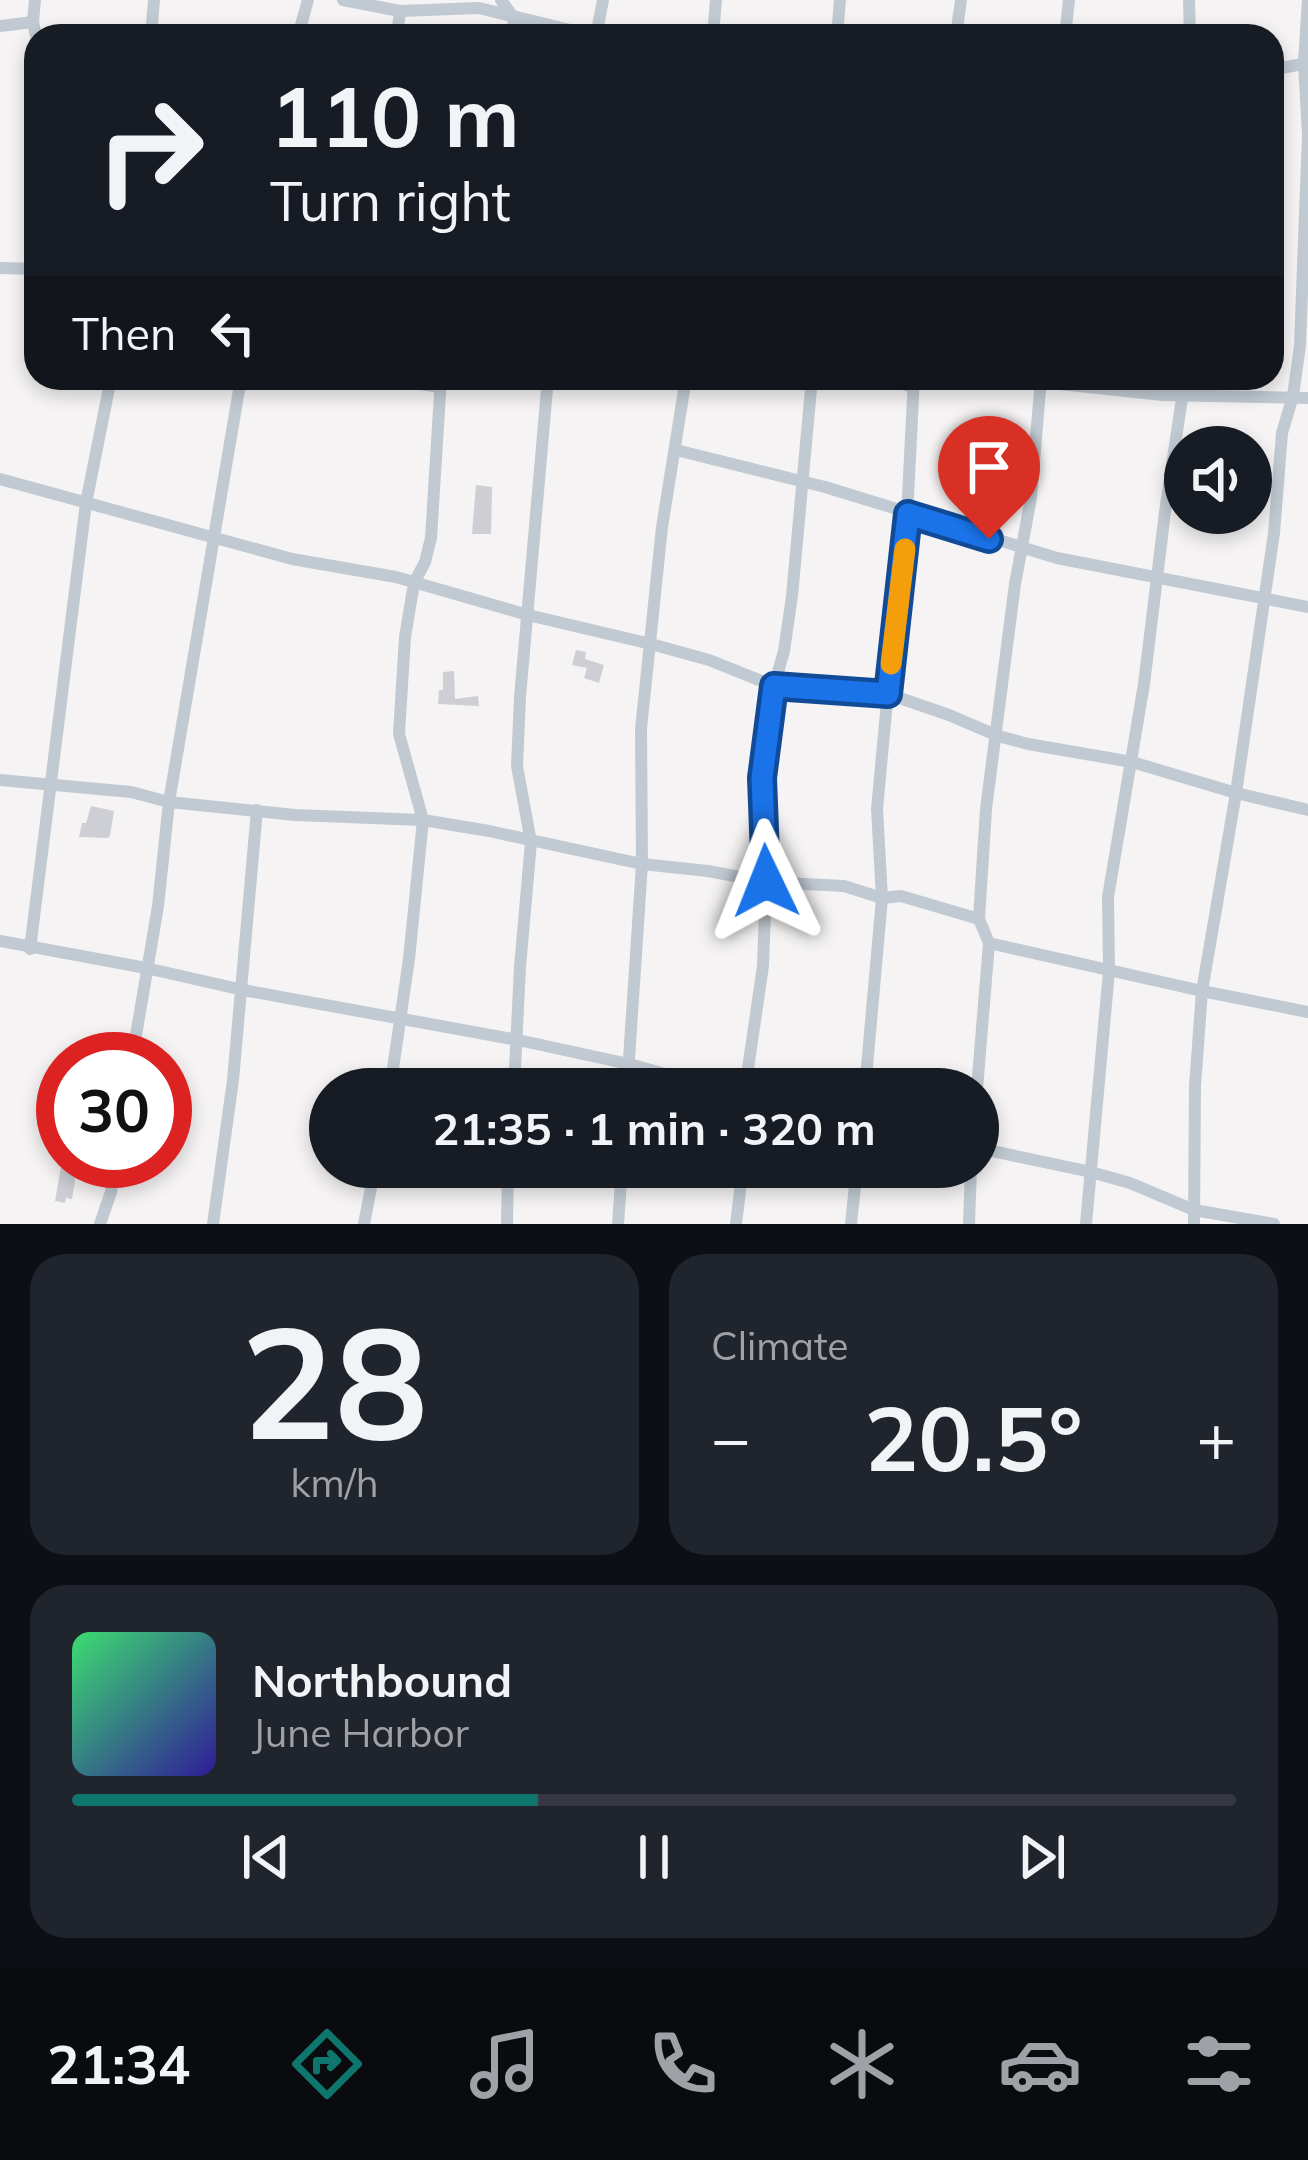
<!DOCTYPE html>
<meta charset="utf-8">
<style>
:root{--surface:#171b24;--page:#20242c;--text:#f1f3f6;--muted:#9ea1a6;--line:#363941;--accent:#0f766e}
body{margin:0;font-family:Mulish,sans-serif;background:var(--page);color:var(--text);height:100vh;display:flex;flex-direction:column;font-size:45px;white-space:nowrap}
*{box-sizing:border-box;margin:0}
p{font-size:39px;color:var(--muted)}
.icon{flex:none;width:66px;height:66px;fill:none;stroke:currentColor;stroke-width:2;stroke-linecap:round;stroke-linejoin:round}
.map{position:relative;height:1224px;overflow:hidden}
.details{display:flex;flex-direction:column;gap:30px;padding:30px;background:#0d0f14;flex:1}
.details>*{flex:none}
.top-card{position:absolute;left:24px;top:24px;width:1260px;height:366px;border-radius:36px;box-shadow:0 6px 18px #0003;background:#171b24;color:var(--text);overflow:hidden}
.fabs{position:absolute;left:1164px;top:426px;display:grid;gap:24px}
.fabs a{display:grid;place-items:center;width:108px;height:108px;border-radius:50%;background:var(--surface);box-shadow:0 6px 18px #0003;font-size:60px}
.speed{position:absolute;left:36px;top:1032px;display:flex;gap:24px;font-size:60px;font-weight:700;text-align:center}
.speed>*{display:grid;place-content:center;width:156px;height:156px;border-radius:50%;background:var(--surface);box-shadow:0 6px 18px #0003;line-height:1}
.speed .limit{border:18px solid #d22;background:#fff;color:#111}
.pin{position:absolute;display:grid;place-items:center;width:102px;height:102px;color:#fff;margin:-123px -51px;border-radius:50% 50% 50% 0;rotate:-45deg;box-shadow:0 0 12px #0007}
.pin .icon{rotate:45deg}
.me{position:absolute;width:132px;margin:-66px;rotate:358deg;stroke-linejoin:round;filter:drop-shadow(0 0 9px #0008)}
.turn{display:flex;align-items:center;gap:42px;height:252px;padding:0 48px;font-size:54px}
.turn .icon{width:156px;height:156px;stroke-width:2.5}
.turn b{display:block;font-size:84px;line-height:102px}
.then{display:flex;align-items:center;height:114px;padding:0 48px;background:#0003;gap:24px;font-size:45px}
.big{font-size:90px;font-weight:700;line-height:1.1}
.details .tile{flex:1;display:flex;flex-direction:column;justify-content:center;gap:18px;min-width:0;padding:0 42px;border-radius:36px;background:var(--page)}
.details .dial{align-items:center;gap:0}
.dial b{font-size:156px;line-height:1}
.song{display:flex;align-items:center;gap:36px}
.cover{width:144px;height:144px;border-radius:18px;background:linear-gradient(135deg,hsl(140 70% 55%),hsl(250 70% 35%))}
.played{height:12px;border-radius:6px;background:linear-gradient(90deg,var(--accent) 40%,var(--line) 40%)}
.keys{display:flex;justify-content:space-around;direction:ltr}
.heat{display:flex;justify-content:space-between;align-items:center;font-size:66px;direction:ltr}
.details .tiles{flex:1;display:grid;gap:30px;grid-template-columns:1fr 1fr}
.tile:last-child{grid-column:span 2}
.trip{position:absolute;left:309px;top:1068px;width:690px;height:120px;border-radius:60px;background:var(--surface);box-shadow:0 6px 18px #0003;font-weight:700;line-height:120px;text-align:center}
.tab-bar{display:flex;height:192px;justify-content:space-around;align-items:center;background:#090b0e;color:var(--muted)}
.tab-bar .icon{width:84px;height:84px}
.tab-bar .on{color:var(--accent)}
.tab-bar b{font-size:54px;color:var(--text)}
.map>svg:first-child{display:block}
.building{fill:#cdcfd5}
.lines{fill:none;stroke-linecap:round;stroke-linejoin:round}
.minor{stroke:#c1cad2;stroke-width:12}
.route-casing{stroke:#114b97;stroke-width:30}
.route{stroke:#1a73e8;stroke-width:21}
.slow{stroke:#f59e0b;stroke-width:21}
</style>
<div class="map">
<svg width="1308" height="1224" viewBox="0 0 1308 1224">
<rect width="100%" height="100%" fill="#f5f3f3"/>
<!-- building -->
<g class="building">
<polygon points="476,485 492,487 491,534 472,534"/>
<polygon points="576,650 586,652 585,659 604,665 599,683 584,678 587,668 572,665"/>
<polygon points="454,671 455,699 478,696 479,706 438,704 439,690 443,690 443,672"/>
<polygon points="91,806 114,811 110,836 107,838 79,837 82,823 86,823"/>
<polygon points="62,1161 84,1161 80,1176 76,1175 72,1199 66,1198 65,1203 55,1201"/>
</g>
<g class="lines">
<!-- minor -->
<g class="minor">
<polyline points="35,0 33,22 36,36"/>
<polyline points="343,0 400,11 479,8 595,36"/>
<polyline points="501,0 514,18 512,36"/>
<polyline points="1189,0 1190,36"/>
<polyline points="0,26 33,22"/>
<polyline points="151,36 154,0"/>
<polyline points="298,36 308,0"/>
<polyline points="397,36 400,11"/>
<polyline points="596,36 603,0"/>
<polyline points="597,36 604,33 632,36"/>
<polyline points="713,36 716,0"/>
<polyline points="837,36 840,0"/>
<polyline points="956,36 961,0"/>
<polyline points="1065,36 1069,0"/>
<polyline points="1272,70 1307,63"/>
<polyline points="0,268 36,269"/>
<polyline points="380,378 440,387"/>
<polyline points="887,378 912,387"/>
<polyline points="1041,382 1163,395 1308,398"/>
<polyline points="676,450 825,487 1057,558 1308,607"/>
<polyline points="0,479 292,559 396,577 528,615 651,644 709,660 774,686 888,694 949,715 998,736 1028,744 1132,762 1236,793 1308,810"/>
<polyline points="0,780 131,792 169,802 295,815 423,820 489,831 642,864 708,871 766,882 844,886 882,898 901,896 979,919"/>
<polyline points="0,941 146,968 243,990 518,1040 629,1064 720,1089"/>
<polyline points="989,943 1202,991 1308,1012"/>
<polyline points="30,949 86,503 111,378"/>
<polyline points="132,1059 158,906 169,802 241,378"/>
<polyline points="390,1089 409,959 423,820 399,734 405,637 414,583 425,562 431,538 441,378"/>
<polyline points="514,1089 520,967 531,842 517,766 520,697 548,378"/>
<polyline points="627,1089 642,864 641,729 662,527 686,378"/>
<polyline points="745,1089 763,966 766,882 762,778 774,686 784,651 792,596 812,378"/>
<polyline points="865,1089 882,898 877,809 892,648 905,555 914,378"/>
<polyline points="977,1089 989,943 979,919 986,809 1015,584 1031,498 1041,378"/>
<polyline points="978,1148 1091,1172 1130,1183 1194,1210 1274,1224"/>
<polyline points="100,1224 111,1192 116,1161"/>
<polyline points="213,1224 233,1080 257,810"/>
<polyline points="364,1224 375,1167"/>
<polyline points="507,1224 508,1167"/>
<polyline points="618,1224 622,1167"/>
<polyline points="736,1224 743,1167"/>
<polyline points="851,1224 857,1167"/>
<polyline points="969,1224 971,1167"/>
<polyline points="1086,1224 1109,971 1108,897 1144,684 1165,512 1185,378"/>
<polyline points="1194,1224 1195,1086 1202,991 1236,793 1274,533 1282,433 1293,396 1300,346 1308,135 1304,63 1308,0"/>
</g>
</g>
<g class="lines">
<!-- route casing -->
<g class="route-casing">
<polyline id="route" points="766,881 762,778 774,686 888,694 908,514 989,539"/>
</g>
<!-- route -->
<use href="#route" class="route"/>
<!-- slow -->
<polyline class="slow" points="891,664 905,549"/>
</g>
</svg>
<div class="fabs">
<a><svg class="icon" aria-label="sound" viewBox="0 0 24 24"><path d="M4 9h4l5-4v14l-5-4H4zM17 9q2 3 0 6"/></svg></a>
</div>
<div class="speed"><div class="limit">30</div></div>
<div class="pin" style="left:989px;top:539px;background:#d93025"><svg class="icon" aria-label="arrive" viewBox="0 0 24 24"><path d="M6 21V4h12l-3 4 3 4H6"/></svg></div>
<svg class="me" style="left:766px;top:881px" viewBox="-20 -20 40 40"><path d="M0-17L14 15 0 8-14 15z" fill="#1a73e8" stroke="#fff" stroke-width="4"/></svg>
<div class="trip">21:35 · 1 min · 320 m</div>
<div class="top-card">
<div class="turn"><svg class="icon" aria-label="right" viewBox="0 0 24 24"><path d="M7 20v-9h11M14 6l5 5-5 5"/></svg><div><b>110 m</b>Turn right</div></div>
<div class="then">Then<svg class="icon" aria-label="left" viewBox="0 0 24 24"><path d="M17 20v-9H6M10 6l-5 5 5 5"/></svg></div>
</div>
</div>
<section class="details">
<div class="tiles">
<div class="tile dial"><b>28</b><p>km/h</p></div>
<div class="tile"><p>Climate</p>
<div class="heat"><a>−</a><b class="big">20.5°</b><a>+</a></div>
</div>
<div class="tile">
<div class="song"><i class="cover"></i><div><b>Northbound</b><p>June Harbor</p></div></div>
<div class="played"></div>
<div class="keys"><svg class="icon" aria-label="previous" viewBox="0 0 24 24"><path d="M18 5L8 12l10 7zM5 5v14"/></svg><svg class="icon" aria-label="pause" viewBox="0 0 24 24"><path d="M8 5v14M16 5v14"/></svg><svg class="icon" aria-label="next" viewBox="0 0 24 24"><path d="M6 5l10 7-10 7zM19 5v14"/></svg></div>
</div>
</div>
</section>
<nav class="tab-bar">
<b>21:34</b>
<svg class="icon on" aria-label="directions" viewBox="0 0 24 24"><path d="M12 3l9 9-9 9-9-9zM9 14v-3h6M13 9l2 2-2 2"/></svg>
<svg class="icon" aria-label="music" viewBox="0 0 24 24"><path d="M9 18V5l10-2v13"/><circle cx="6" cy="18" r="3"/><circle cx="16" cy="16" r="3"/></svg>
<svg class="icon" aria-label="phone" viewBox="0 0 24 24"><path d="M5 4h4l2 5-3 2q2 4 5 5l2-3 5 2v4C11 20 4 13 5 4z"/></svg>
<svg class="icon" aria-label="climate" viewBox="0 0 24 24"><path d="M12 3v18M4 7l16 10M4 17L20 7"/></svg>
<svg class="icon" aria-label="car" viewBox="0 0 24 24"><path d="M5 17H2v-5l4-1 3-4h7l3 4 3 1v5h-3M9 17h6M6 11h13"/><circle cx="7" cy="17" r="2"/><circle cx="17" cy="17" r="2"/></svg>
<svg class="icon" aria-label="filters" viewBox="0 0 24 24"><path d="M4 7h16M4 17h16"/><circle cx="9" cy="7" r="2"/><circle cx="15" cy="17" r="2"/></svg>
</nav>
